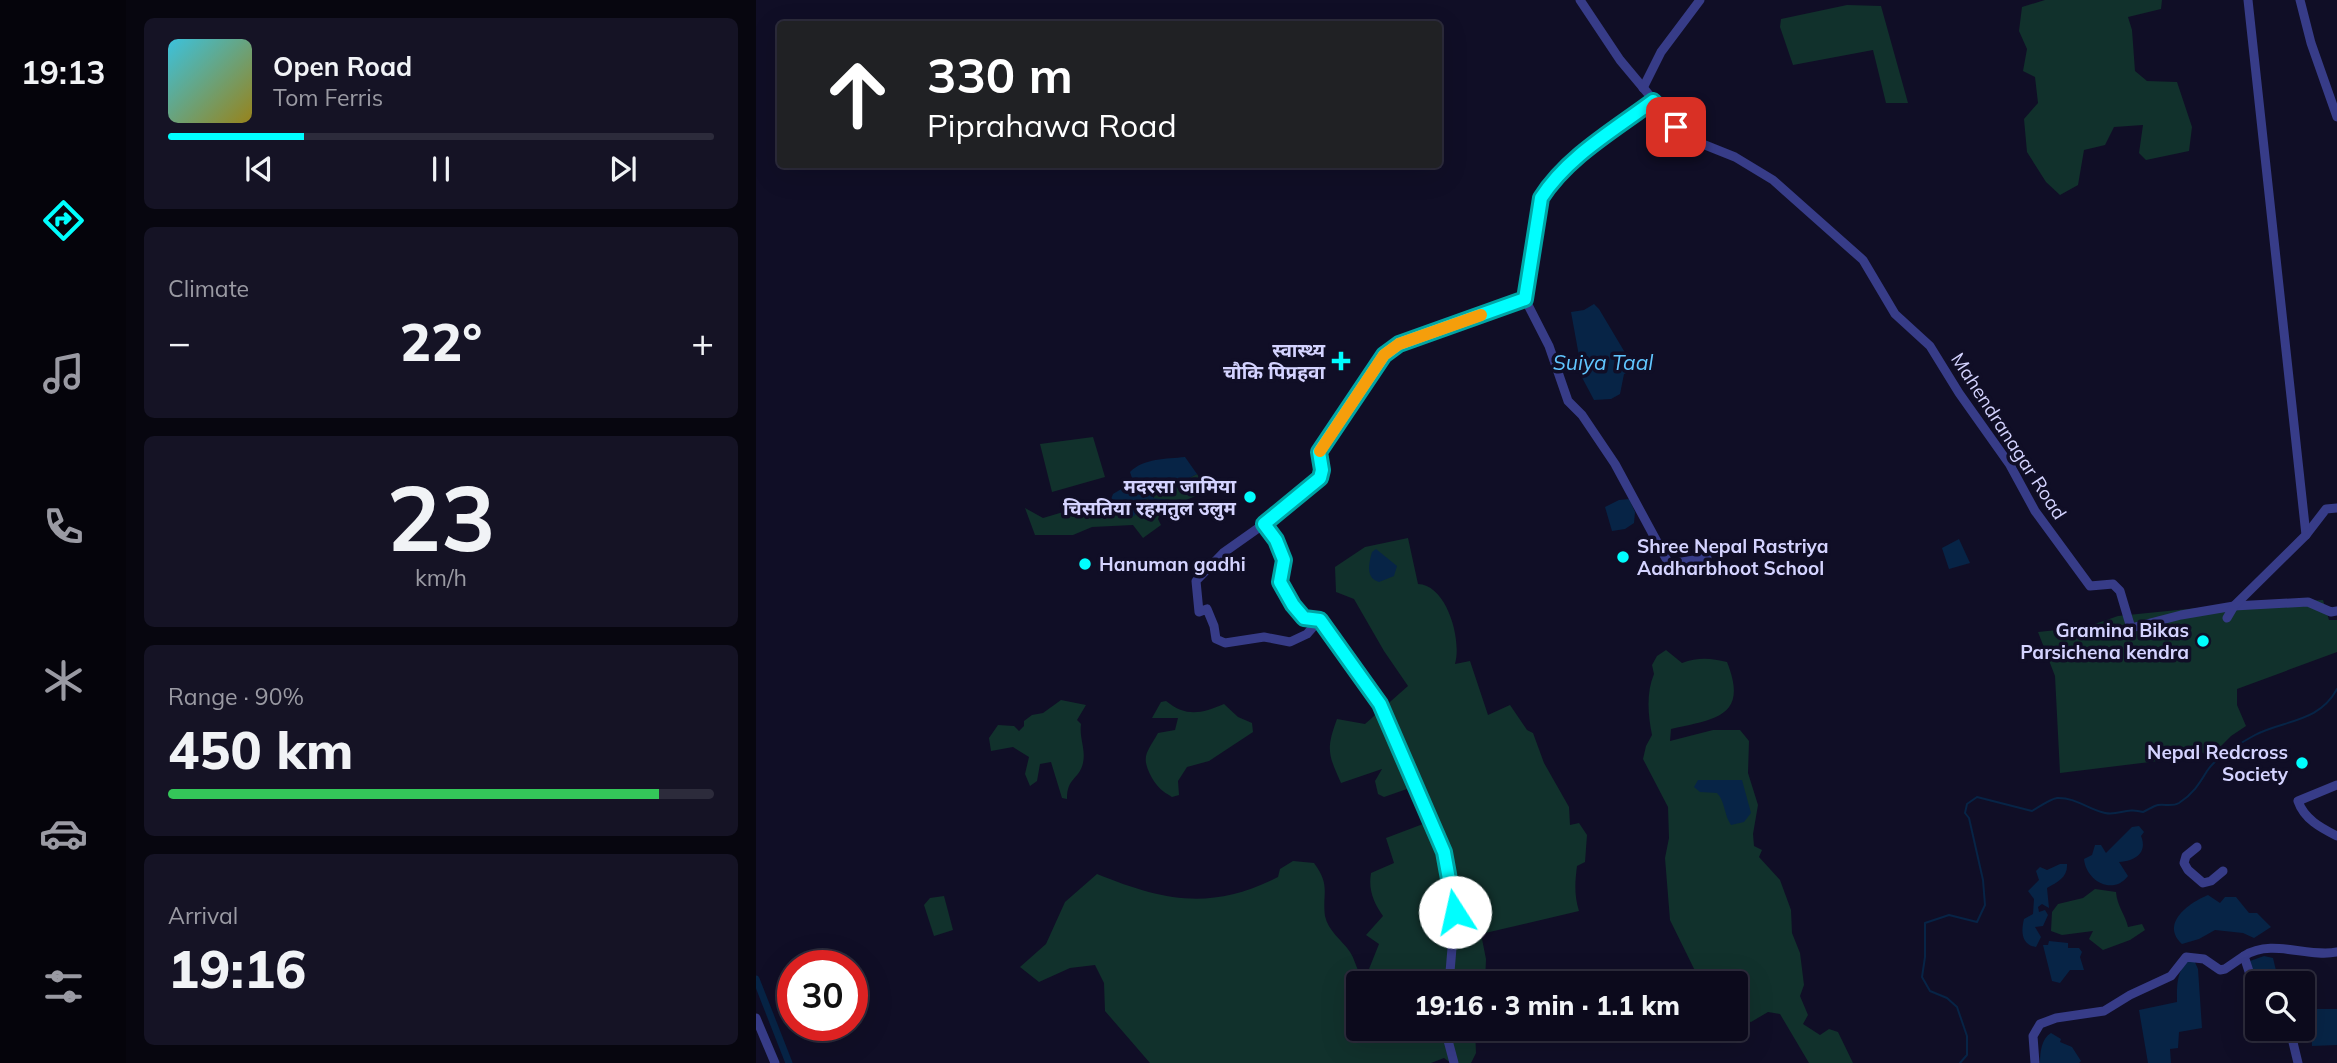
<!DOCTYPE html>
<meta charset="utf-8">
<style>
:root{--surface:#0c0a1c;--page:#151325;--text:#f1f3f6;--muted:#9a9aa3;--line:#2c2b3b;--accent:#00fefe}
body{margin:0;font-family:Mulish,"Noto Sans Devanagari",sans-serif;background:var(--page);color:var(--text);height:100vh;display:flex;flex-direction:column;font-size:26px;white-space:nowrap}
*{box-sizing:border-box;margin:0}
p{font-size:23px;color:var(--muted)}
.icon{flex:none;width:38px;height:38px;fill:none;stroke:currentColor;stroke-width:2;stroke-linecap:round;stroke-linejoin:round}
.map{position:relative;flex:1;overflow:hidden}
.panel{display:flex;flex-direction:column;gap:18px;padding:18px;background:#07060f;width:630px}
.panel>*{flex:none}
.guide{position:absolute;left:21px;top:21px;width:665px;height:147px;border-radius:7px;box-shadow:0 7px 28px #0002,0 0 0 2px var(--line);background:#202124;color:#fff;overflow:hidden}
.buttons{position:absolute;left:1489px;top:971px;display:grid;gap:14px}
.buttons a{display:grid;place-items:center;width:70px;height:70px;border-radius:7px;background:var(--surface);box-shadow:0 7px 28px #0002,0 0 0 2px var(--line);font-size:35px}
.speed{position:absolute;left:21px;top:950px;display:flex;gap:14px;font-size:35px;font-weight:700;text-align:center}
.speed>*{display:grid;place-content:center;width:91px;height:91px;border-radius:50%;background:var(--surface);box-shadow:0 7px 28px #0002,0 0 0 2px var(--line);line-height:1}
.speed .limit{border:10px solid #d22;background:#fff;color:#111}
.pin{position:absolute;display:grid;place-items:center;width:60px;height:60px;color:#fff;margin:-30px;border-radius:14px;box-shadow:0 4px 10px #0006}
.me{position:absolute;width:77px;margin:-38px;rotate:350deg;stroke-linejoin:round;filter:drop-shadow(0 0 5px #0008)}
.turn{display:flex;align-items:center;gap:24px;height:147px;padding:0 35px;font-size:32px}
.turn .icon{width:91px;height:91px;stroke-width:2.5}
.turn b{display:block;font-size:49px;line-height:60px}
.big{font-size:52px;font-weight:800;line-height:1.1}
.panel .tile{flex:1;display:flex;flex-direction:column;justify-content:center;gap:10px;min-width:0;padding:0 24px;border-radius:10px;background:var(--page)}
.panel .dial{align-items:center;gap:0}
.dial b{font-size:91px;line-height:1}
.song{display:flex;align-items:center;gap:21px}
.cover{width:84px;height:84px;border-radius:10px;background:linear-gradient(135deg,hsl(190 70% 55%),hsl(50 70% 35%))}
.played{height:7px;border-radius:4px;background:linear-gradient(90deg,var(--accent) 25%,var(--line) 25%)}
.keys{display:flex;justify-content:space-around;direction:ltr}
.heat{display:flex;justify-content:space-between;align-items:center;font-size:38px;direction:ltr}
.charge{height:10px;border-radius:5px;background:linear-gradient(90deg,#34c759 90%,var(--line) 0)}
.trip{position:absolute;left:590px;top:971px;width:402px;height:70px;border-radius:7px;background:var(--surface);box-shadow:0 7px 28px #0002,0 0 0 2px var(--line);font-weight:800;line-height:70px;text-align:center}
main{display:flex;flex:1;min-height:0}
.tab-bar{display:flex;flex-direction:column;width:126px;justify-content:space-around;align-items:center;background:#05040b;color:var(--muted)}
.tab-bar .icon{width:49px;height:49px}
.tab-bar .selected{color:var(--accent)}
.tab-bar b{font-size:32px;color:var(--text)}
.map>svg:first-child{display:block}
.green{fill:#11312c}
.water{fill:#072446}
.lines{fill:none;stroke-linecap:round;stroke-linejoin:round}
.stream{stroke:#072446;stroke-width:2}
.canal{stroke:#072446;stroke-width:7}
.minor{stroke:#373c88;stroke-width:9}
.route-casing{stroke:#00a5a5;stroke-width:18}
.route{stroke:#00fefe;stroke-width:12}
.slow{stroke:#f59e0b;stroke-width:12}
.poi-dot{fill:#00fefe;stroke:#100e26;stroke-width:2.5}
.labels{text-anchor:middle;stroke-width:7;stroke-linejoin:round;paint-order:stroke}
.poi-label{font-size:19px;font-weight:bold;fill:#d4d3ff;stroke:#100e26;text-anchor:end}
.street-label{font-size:19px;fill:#d4d3ff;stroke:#100e26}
.water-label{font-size:21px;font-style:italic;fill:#61c6ff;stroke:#100e26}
</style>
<main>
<nav class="tab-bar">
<b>19:13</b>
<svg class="icon selected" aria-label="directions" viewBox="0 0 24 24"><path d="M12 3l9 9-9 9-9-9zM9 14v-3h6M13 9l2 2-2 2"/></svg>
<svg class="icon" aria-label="music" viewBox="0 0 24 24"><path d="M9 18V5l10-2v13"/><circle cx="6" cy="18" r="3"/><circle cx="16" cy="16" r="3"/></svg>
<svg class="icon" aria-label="phone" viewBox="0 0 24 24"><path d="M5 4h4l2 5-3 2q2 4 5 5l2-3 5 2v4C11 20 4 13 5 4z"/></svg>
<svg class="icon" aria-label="climate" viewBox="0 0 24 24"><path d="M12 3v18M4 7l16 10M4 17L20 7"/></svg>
<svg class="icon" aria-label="car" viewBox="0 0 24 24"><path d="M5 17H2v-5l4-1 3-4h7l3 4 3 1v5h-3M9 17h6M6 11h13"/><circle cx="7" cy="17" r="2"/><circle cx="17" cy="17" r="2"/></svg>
<svg class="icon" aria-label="filters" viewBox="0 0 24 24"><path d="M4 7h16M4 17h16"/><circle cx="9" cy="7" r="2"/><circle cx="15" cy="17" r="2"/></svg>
</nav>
<section class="panel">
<div class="tile">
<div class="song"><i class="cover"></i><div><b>Open Road</b><p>Tom Ferris</p></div></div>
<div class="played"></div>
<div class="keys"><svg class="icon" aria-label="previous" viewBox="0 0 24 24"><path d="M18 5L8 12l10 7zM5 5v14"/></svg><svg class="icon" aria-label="pause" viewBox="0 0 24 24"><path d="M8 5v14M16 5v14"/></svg><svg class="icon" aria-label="next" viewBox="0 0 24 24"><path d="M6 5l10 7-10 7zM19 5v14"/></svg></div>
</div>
<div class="tile"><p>Climate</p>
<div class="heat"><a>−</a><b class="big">22°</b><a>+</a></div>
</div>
<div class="tile dial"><b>23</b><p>km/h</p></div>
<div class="tile"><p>Range · 90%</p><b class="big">450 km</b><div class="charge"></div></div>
<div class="tile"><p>Arrival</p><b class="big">19:16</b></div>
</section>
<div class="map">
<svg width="1581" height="1063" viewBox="0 0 1581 1063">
<rect width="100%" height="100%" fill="#100e26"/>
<!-- green -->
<g class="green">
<polygon points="1289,0 1406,0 1405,9 1372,17 1376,30 1379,71 1391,81 1421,82 1436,127 1433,151 1390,160 1383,153 1387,125 1358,127 1349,145 1328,150 1322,185 1304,195 1290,182 1271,152 1268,119 1282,103 1279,77 1267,71 1271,49 1263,31 1266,7"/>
<polygon points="1091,5 1125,6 1152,103 1130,103 1117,50 1037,65 1024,27 1025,19"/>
<polygon points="337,437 349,477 296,492 284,444"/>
<polygon points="441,474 446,482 444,494 405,511 402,519 405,525 387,538 377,525 336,527 317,535 279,535 269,508 287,518 314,510 356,510 362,500 368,501 369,509 384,509 388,500 392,498 395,507 411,500 397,499 405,478 433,478"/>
<path d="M 652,538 L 662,584 C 691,585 706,640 699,664 L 714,661 L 732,715 L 754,705 L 771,730 L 777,733 L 788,763 L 813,807 L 814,825 L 823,823 L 831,835 L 829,862 L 821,866 C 819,882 818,895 823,911 L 725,934 L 730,959 L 729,983 L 602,984 L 602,1029 L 719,1029 L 720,1053 L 715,1063 L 695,1063 L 688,1058 L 675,1063 L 394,1063 L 349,1011 L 348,983 L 339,965 L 314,968 L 283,982 L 264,967 L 290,944 L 309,902 L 341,874 C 408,901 455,911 522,877 L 524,869 L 537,861 L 558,863 C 575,886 566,893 569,916 C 572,931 586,940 594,952 C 598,958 600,966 603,973 L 613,969 L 623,944 L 610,935 L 627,916 C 618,903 612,890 615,873 L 638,863 L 630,838 L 667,824 L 657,797 L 651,789 L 628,797 L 622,794 L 619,781 L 626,769 L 585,783 C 572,754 570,749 581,719 L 609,724 L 652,686 L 628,651 L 598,599 L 580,592 L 579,567 L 609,547 Z"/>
<polygon points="1567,600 1573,620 1581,620 1581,652 1481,689 1481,705 1490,726 1475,736 1453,758 1442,749 1402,761 1304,773 1299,676 1282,632 1330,627 1362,616 1461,606"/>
<path d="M 910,650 L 926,663 C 942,657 955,658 971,662 C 993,717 959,719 915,729 L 914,741 L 957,730 L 984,730 L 993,741 L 992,773 L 1002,805 L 997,834 L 998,846 L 1006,850 L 1003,857 L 1024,880 L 1035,910 L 1036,933 L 1044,953 L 1048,985 L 1044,996 L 1052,1015 L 1047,1024 L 1064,1035 L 1073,1029 L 1082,1032 L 1097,1063 L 1053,1063 L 1024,1014 L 1012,1012 L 995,1022 L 980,1018 L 980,984 L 945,983 L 914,920 L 909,858 L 913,838 L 912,807 L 887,759 L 890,746 L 896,735 C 892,715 890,693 898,674 L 896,665 L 901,656 Z"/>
<path d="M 305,700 L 330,705 L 321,720 L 325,724 C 323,738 330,749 327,763 C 323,780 311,777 311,799 L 306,798 L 295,762 L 284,764 L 281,781 L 274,786 L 269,774 L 273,757 L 257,747 L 235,751 L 233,738 L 242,725 L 258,726 L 263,731 L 268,726 L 268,721 L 276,715 L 287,713 Z"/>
<path d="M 410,701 C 431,718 446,713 468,704 L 482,717 L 496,723 L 497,732 L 453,761 L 431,767 L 422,781 L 423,795 L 416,797 C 406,791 402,788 396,778 C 384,756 391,753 402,733 L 419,730 L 422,718 L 396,718 L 405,702 Z"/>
<path d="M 1339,889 L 1360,892 C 1361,906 1369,914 1372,927 L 1386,924 L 1389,930 L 1374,940 L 1347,950 L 1333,939 L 1337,931 L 1306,935 L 1295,931 L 1296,912 L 1302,904 L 1327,898 Z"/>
<polygon points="188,896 197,930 178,936 168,905 174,898"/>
</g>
<!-- water -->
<g class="water">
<polygon points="838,304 843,309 871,356 875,367 873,372 868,374 864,394 855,399 838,400 821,368 823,356 815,312 828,310"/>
<path d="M 429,457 L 441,474 L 433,478 L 405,478 L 403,492 L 398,494 L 397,498 L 413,500 L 394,508 L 392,498 L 378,516 L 367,517 L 369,509 L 367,501 L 362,500 L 357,510 L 344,511 L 347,505 L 354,502 L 357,494 L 367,488 L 376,478 L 374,472 C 388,458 410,459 429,457 Z"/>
<polygon points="873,499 879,512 878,523 869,529 856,531 849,507 863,500"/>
<polygon points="1203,539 1214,563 1193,569 1186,548"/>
<path d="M 620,549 L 641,566 L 638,576 L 623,582 C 609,578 613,563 616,552 Z"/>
<path d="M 942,780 L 986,780 L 995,813 L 988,822 L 975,825 C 968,815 969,801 961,793 L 944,792 L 938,787 Z"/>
<path d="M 1383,826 L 1388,832 L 1385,836 C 1392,853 1379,861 1363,862 L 1372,876 C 1357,896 1330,881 1328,859 L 1336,855 L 1339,845 L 1345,845 L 1350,853 L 1376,827 Z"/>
<path d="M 1304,864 L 1311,864 C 1312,877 1302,882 1291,888 L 1293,908 L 1286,904 L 1282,907 L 1283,912 L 1289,910 L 1292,915 L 1287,926 L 1279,927 L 1285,937 L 1280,947 C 1265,945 1265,931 1268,919 L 1277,914 L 1278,899 L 1272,891 L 1283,880 L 1280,871 L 1284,867 L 1291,870 Z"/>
<path d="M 1452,895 L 1464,903 L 1469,897 L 1480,897 L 1493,913 L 1501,913 L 1515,927 L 1498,938 L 1487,933 L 1459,930 L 1443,939 L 1426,944 C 1404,923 1433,903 1452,895 Z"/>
<polygon points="1293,941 1312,943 1312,948 1323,948 1326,952 1324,957 1328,970 1314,970 1304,983 1296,981 1287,945 1292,945"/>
<polygon points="1508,956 1517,958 1523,983 1502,984 1501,989 1494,961"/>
<path d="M 1437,958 L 1442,969 L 1446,1028 L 1423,1032 L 1422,1048 L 1414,1049 L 1415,1063 L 1392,1063 L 1383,1010 L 1421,1002 C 1421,984 1420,968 1437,958 Z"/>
<polygon points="1560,1009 1581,1009 1581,1045 1556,1046 1555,1018"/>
<path d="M 1295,1033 L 1305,1039 L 1304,1042 L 1316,1047 L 1325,1061 L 1323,1063 L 1284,1063 C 1284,1053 1285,1039 1295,1033 Z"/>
</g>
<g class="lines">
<!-- stream -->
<path class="stream" d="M 1204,1063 L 1211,1055 L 1211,1036 L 1201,1007 L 1191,998 L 1174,991 L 1166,977 L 1169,957 L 1169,923 L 1193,915 L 1221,922 L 1229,905 L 1227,880 L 1213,818 L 1209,813 L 1211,804 L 1221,797 L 1276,811 C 1283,807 1294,799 1301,798 C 1319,797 1333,810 1349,813 C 1363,816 1370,807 1387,812 C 1392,810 1397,806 1402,805 C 1410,804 1416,807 1423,803 C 1437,794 1443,784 1451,771 C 1461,756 1483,744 1499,735 C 1527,720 1563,723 1581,689"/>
<!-- canal -->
<polyline class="canal" points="0,979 33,1063"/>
<!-- minor -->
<g class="minor">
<polyline points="824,0 864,60 920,127 934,139 979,157 1017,180 1107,260 1139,314 1174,346 1203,393 1254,465 1279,511 1334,586 1357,584 1364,591 1375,628 1425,615 1478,606 1552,602 1575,612 1581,611"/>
<polyline points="1544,0 1555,43 1581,117"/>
<polyline points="887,88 905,52 944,0"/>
<polyline points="769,299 793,346 812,401 826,415 859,464 913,564 951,558"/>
<polyline points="508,524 467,553 440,581 443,612 451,609 458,626 460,639 469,643 508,637 534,642 551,634 563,620"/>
<polyline points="1550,535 1570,509 1581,508"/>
<polyline points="1471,618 1478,606 1550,535 1492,0"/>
<path d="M 563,620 L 548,618 L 537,605 L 524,582 L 528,560 L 520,540 L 508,524 L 564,478 L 566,470 L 563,452 L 628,355 L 643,344 L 769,299 L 785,198 C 811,157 858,130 896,101"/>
<polyline points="563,620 624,704 688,852 699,912 693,984"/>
<path d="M 1581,785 L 1542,801 C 1548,819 1565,828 1581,836"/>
<polyline points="1441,847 1430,856 1428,863 1432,870 1447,883 1455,881 1467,871"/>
<path d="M 1502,999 L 1488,956 C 1516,938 1551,958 1581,952"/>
<polyline points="0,1018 19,1063"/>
<polyline points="689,1029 698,1063"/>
<polyline points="1512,1029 1514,1034 1535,1034 1542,1063"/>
<polyline points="1279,1063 1277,1036 1284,1024 1300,1018 1348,1011 1374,995 1415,976 1430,957 1448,959 1464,970 1469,969 1488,956"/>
</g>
</g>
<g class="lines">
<!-- route casing -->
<g class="route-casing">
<path id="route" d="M 699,912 L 688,852 L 624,704 L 564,620 L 548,618 L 537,605 L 524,582 L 528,560 L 520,540 L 508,524 L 564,478 L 566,470 L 563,452 L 628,355 L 643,344 L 769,299 L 785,198 C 811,157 858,130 897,101 L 920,127"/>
</g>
<!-- route -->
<use href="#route" class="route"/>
<!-- slow -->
<polyline class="slow" points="564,451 628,355 643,344 725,315"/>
</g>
<!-- markers -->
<g class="poi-dot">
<path d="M581.5 350.5h7v7h7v7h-7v7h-7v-7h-7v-7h7z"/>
<circle cx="494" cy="497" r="7"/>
<circle cx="867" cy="557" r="7"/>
<circle cx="329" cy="564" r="7"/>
<circle cx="1447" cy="641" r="7"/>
<circle cx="1546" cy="763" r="7"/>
</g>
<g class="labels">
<!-- poi labels -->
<g class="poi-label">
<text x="569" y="357">स्वास्थ्य<tspan x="569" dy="22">चाैकि पिप्रहवा</tspan></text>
<text x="480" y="493">मदरसा जामिया<tspan x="480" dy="22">चिसतिया रहमतुल उलुम</tspan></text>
<text x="881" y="553" text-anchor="start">Shree Nepal Rastriya<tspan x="881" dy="22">Aadharbhoot School</tspan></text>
<text x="343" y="571" text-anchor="start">Hanuman gadhi</text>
<text x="1433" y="637">Gramina Bikas<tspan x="1433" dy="22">Parsichena kendra</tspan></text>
<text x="1532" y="759">Nepal Redcross<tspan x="1532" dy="22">Society</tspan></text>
</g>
<!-- street labels -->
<g class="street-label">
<text transform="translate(1253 436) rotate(57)" y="7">Mahendranagar Road</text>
</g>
<!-- water labels -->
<g class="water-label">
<text x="847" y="370">Suiya Taal</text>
</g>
</g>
</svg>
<div class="buttons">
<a><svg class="icon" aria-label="search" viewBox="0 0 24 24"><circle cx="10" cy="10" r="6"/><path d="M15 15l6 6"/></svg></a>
</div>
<div class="speed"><div class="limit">30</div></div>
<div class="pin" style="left:920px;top:127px;background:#d93025"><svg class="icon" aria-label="arrive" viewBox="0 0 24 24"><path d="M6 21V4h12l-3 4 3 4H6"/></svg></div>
<svg class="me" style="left:699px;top:912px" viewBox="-20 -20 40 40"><circle r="19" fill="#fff"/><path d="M0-13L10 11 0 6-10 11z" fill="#00fefe"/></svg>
<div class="trip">19:16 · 3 min · 1.1 km</div>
<div class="guide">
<div class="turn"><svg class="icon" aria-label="ahead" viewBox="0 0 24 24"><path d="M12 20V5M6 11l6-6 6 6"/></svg><div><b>330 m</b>Piprahawa Road</div></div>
</div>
</div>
</main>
